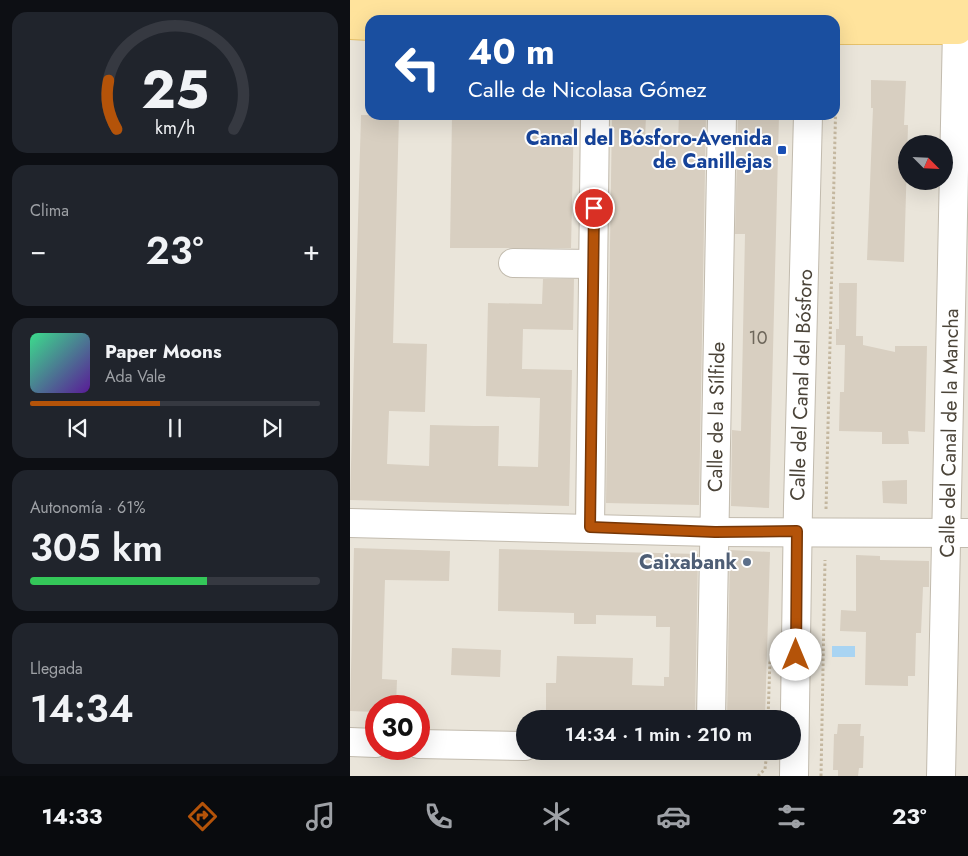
<!DOCTYPE html>
<html lang="es">
<meta charset="utf-8">
<style>
:root{--surface:#171b24;--page:#20242c;--text:#f1f3f6;--muted:#9ea1a6;--line:#363941;--accent:#b45309}
body{margin:0;font-family:Jost,sans-serif;background:var(--page);color:var(--text);height:100vh;display:flex;flex-direction:column;font-size:19px;white-space:nowrap}
*{box-sizing:border-box;margin:0}
p{font-size:16px;color:var(--muted)}
.icon{flex:none;width:28px;height:28px;fill:none;stroke:currentColor;stroke-width:2;stroke-linecap:round;stroke-linejoin:round}
.map{position:relative;flex:1;overflow:hidden}
.drawer{display:flex;flex-direction:column;gap:12px;padding:12px;background:#0d0f14;width:350px}
.drawer>*{flex:none}
.guide{position:absolute;left:15px;top:15px;width:475px;height:105px;border-radius:15px;box-shadow:0 5px 20px #0002;background:#1a4fa0;color:#fff;overflow:hidden}
.needle{width:32px;rotate:114deg}
.controls{position:absolute;left:548px;top:135px;display:grid;gap:10px}
.controls a{display:grid;place-items:center;width:55px;height:55px;border-radius:50%;background:var(--surface);box-shadow:0 5px 20px #0002;font-size:25px}
.speed{position:absolute;left:15px;top:695px;display:flex;gap:10px;font-size:25px;font-weight:700;text-align:center}
.speed>*{display:grid;place-content:center;width:65px;height:65px;border-radius:50%;background:var(--surface);box-shadow:0 5px 20px #0002;line-height:1}
.speed .limit{border:8px solid #d22;background:#fff;color:#111}
.pin{position:absolute;display:grid;place-items:center;width:42px;height:42px;color:#fff;margin:-21px;border:2px solid #fff;border-radius:50%;box-shadow:0 1px 5px #0007}
.me{position:absolute;width:55px;margin:-28px;rotate:0deg;stroke-linejoin:round;filter:drop-shadow(0 0 4px #0008)}
.turn{display:flex;align-items:center;gap:18px;height:105px;padding:0 20px;font-size:22px}
.turn .icon{width:65px;height:65px;stroke-width:2.5}
.turn b{display:block;font-size:35px;line-height:42px}
.big{font-size:38px;font-weight:600;line-height:1.1}
.drawer .widget{flex:1;display:flex;flex-direction:column;justify-content:center;gap:8px;min-width:0;padding:0 18px;border-radius:15px;background:var(--page)}
.drawer .dial{align-items:center;gap:0}
.dial svg{height:130px;overflow:visible;fill:none;stroke:var(--line);stroke-width:7;stroke-linecap:round;text-anchor:middle}
.dial text{fill:var(--text);stroke:none}
.song{display:flex;align-items:center;gap:15px}
.cover{width:60px;height:60px;border-radius:8px;background:linear-gradient(135deg,hsl(150 70% 55%),hsl(270 70% 35%))}
.played{height:5px;border-radius:2px;background:linear-gradient(90deg,var(--accent) 45%,var(--line) 45%)}
.keys{display:flex;justify-content:space-around;direction:ltr}
.heat{display:flex;justify-content:space-between;align-items:center;font-size:28px;direction:ltr}
.charge{height:8px;border-radius:4px;background:linear-gradient(90deg,#34c759 61%,var(--line) 0)}
.trip{position:absolute;left:166px;top:710px;width:285px;height:50px;border-radius:25px;background:var(--surface);box-shadow:0 5px 20px #0002;font-weight:600;line-height:50px;text-align:center}
.tabs{display:flex;height:80px;justify-content:space-around;align-items:center;background:#090b0e;color:var(--muted)}
.tabs .icon{width:35px;height:35px}
.tabs .on{color:var(--accent)}
.tabs b{font-size:22px;color:var(--text)}
main{display:flex;flex:1;min-height:0}
.map>svg:first-child{display:block}
.residential{fill:#eae5da;fill-rule:evenodd}
.water{fill:#a9d4f2}
.building{fill:#d8cfc1}
.lines{fill:none;stroke-linecap:round;stroke-linejoin:round}
.minor-casing{stroke:#c2bbae;stroke-width:30}
.major-casing{stroke:#e6c16a;stroke-width:30}
.path{stroke:#c4b79f;stroke-width:3;stroke-dasharray:2.5 2.5;stroke-linecap:butt}
.minor{stroke:#fff;stroke-width:28}
.major{stroke:#ffe39c;stroke-width:28}
.route-casing{stroke:#753606;stroke-width:12}
.route{stroke:#b45309;stroke-width:9}
.transit-dot{fill:#1a4fb4;stroke:#fff;stroke-width:2}
.service-dot{fill:#5c6f8a;stroke:#fff;stroke-width:2}
.labels{text-anchor:middle;stroke-width:4;stroke-linejoin:round;paint-order:stroke}
.number-label{font-size:18px;fill:#6e675b}
.transit-label{font-size:20px;font-weight:bold;fill:#164399;stroke:#fff;text-anchor:end}
.street-label{font-size:20px;fill:#4b4439;stroke:#fff}
.service-label{font-size:20px;font-weight:bold;fill:#4e5e75;stroke:#fff;text-anchor:end}
</style>
<main>
<section class="drawer">
<div class="widget dial"><svg viewBox="0 0 100 80">
<path d="M14 69A42 42 0 1 1 86 69"/>
<path d="M14 69A42 42 0 0 1 9 39" stroke="#b45309"/>
<text x="50" y="56" font-size="32" font-weight="700">25</text>
<text x="50" y="72" font-size="11">km/h</text>
</svg></div>
<div class="widget"><p>Clima</p>
<div class="heat"><a>−</a><b class="big">23°</b><a>+</a></div>
</div>
<div class="widget">
<div class="song"><i class="cover"></i><div><b>Paper Moons</b><p>Ada Vale</p></div></div>
<div class="played"></div>
<div class="keys"><svg class="icon" aria-label="previous" viewBox="0 0 24 24"><path d="M18 5L8 12l10 7zM5 5v14"/></svg><svg class="icon" aria-label="pause" viewBox="0 0 24 24"><path d="M8 5v14M16 5v14"/></svg><svg class="icon" aria-label="next" viewBox="0 0 24 24"><path d="M6 5l10 7-10 7zM19 5v14"/></svg></div>
</div>
<div class="widget"><p>Autonomía · 61%</p><b class="big">305 km</b><div class="charge"></div></div>
<div class="widget"><p>Llegada</p><b class="big">14:34</b></div>
</section>
<div class="map">
<svg width="618" height="776" viewBox="0 0 618 776">
<rect width="100%" height="100%" fill="#f6f3ec"/>
<!-- residential -->
<path class="residential" d="M 0,0 L 618,0 L 618,776 L 0,776 ZM 20,20 L 485,20 L 485,115 L 20,115 ZM 556,144 L 594,144 L 594,181 L 556,181 ZM 26,706 L 69,706 L 69,749 L 26,749 ZM 175,719 L 442,719 L 442,751 L 175,751 Z"/>
<!-- water -->
<rect class="water" x="482" y="646" width="23" height="11"/>
<!-- building -->
<g class="building">
<polygon points="521,80 556,81 554,125 558,125 554,262 517,260 523,108 521,108"/>
<polygon points="11,115 49,115 43,343 77,344 75,412 39,411 37,464 79,466 80,425 124,426 149,426 148,466 188,467 190,398 136,396 138,303 192,304 193,279 224,279 223,330 173,329 172,369 222,370 219,506 0,500"/>
<polygon points="102,115 224,115 221,248 100,248"/>
<polygon points="262,115 296,115 295,140 328,141 329,115 356,115 349,505 256,503"/>
<polygon points="388,115 429,115 419,508 381,506 382,430 391,431 395,234 385,234"/>
<polygon points="489,283 507,283 506,336 513,336 513,345 545,352 545,346 577,346 575,432 558,431 559,444 532,444 532,432 489,431 490,392 494,392 495,345 486,345 486,329 489,329"/>
<polygon points="557,480 557,504 533,503 532,481"/>
<polygon points="4,548 100,551 99,581 35,580 32,679 47,680 46,706 26,706 26,712 0,711"/>
<polygon points="149,549 348,554 345,717 196,713 196,683 206,683 207,656 283,658 282,685 314,686 314,677 319,677 320,627 306,627 306,616 246,615 246,624 224,624 224,613 148,611"/>
<polygon points="380,550 420,552 415,719 377,718"/>
<polygon points="506,555 530,556 530,560 579,561 579,587 573,587 571,633 566,633 565,676 558,676 558,686 515,685 516,632 490,631 491,610 506,611"/>
<polygon points="102,648 151,650 150,677 101,675"/>
<polygon points="488,724 511,724 510,736 514,736 513,768 509,768 508,776 488,776 488,770 483,770 484,734 487,734"/>
</g>
<g class="lines">
<!-- minor casing -->
<g class="minor-casing">
<g id="minor">
<polyline points="163,263 243,264"/>
<polyline points="0,523 365,532 618,533"/>
<polyline points="240,527 245,115"/>
<polyline points="361,719 372,115"/>
<polyline points="0,742 26,743"/>
<polyline points="69,744 175,746"/>
<polyline points="444,776 448,506 458,115"/>
<polyline points="591,776 607,30"/>
</g>
</g>
<!-- major casing -->
<g class="major-casing">
<g id="major">
<polyline points="0,2 618,11"/>
<polyline points="0,25 20,26"/>
<polyline points="485,30 608,30"/>
</g>
</g>
<!-- path -->
<g class="path">
<polyline points="476,509 487,53"/>
<polyline points="418,719 420,659"/>
<polyline points="408,776 415,769 417,751"/>
<polyline points="471,776 475,560"/>
</g>
<!-- minor -->
<use href="#minor" class="minor"/>
<!-- major -->
<use href="#major" class="major"/>
</g>
<g class="lines">
<!-- route casing -->
<g class="route-casing">
<polyline id="route" points="244,208 240,527 365,532 447,531 446,655"/>
</g>
<!-- route -->
<use href="#route" class="route"/>
</g>
<!-- markers -->
<rect class="transit-dot" x="427" y="145" width="10" height="10" rx="2.5"/>
<circle class="service-dot" cx="397" cy="562" r="5"/>
<g class="labels">
<!-- number labels -->
<g class="number-label">
<text x="408" y="344">10</text>
</g>
<!-- transit labels -->
<g class="transit-label">
<text x="422" y="145">Canal del Bósforo-Avenida<tspan x="422" dy="23">de Canillejas</tspan></text>
</g>
<!-- street labels -->
<g class="street-label">
<text transform="translate(451 385) rotate(-88)" y="7">Calle del Canal del Bósforo</text>
<text transform="translate(366 417) rotate(-89)" y="7">Calle de la Sílfide</text>
<text transform="translate(599 433) rotate(-89)" y="7">Calle del Canal de la Mancha</text>
</g>
<!-- service labels -->
<g class="service-label">
<text x="387" y="569">Caixabank</text>
</g>
</g>
</svg>
<div class="controls">
<a><svg class="needle" viewBox="-14 -14 28 28"><path d="M0-13l5 13h-10z" fill="#e53935"/><path d="M0 13l5-13h-10z" fill="#9ea1a6"/></svg></a>
</div>
<div class="speed"><div class="limit">30</div></div>
<div class="pin" style="left:244px;top:208px;background:#d93025"><svg class="icon" aria-label="arrive" viewBox="0 0 24 24"><path d="M6 21V4h12l-3 4 3 4H6"/></svg></div>
<svg class="me" style="left:446px;top:655px" viewBox="-20 -20 40 40"><circle r="19" fill="#fff"/><path d="M0-13L10 11 0 6-10 11z" fill="#b45309"/></svg>
<div class="trip">14:34 · 1 min · 210 m</div>
<div class="guide">
<div class="turn"><svg class="icon" aria-label="left" viewBox="0 0 24 24"><path d="M17 20v-9H6M10 6l-5 5 5 5"/></svg><div><b>40 m</b>Calle de Nicolasa Gómez</div></div>
</div>
</div>
</main>
<nav class="tabs">
<b>14:33</b>
<svg class="icon on" aria-label="directions" viewBox="0 0 24 24"><path d="M12 3l9 9-9 9-9-9zM9 14v-3h6M13 9l2 2-2 2"/></svg>
<svg class="icon" aria-label="music" viewBox="0 0 24 24"><path d="M9 18V5l10-2v13"/><circle cx="6" cy="18" r="3"/><circle cx="16" cy="16" r="3"/></svg>
<svg class="icon" aria-label="phone" viewBox="0 0 24 24"><path d="M5 4h4l2 5-3 2q2 4 5 5l2-3 5 2v4C11 20 4 13 5 4z"/></svg>
<svg class="icon" aria-label="climate" viewBox="0 0 24 24"><path d="M12 3v18M4 7l16 10M4 17L20 7"/></svg>
<svg class="icon" aria-label="car" viewBox="0 0 24 24"><path d="M5 17H2v-5l4-1 3-4h7l3 4 3 1v5h-3M9 17h6M6 11h13"/><circle cx="7" cy="17" r="2"/><circle cx="17" cy="17" r="2"/></svg>
<svg class="icon" aria-label="filters" viewBox="0 0 24 24"><path d="M4 7h16M4 17h16"/><circle cx="9" cy="7" r="2"/><circle cx="15" cy="17" r="2"/></svg>
<b>23°</b>
</nav>
